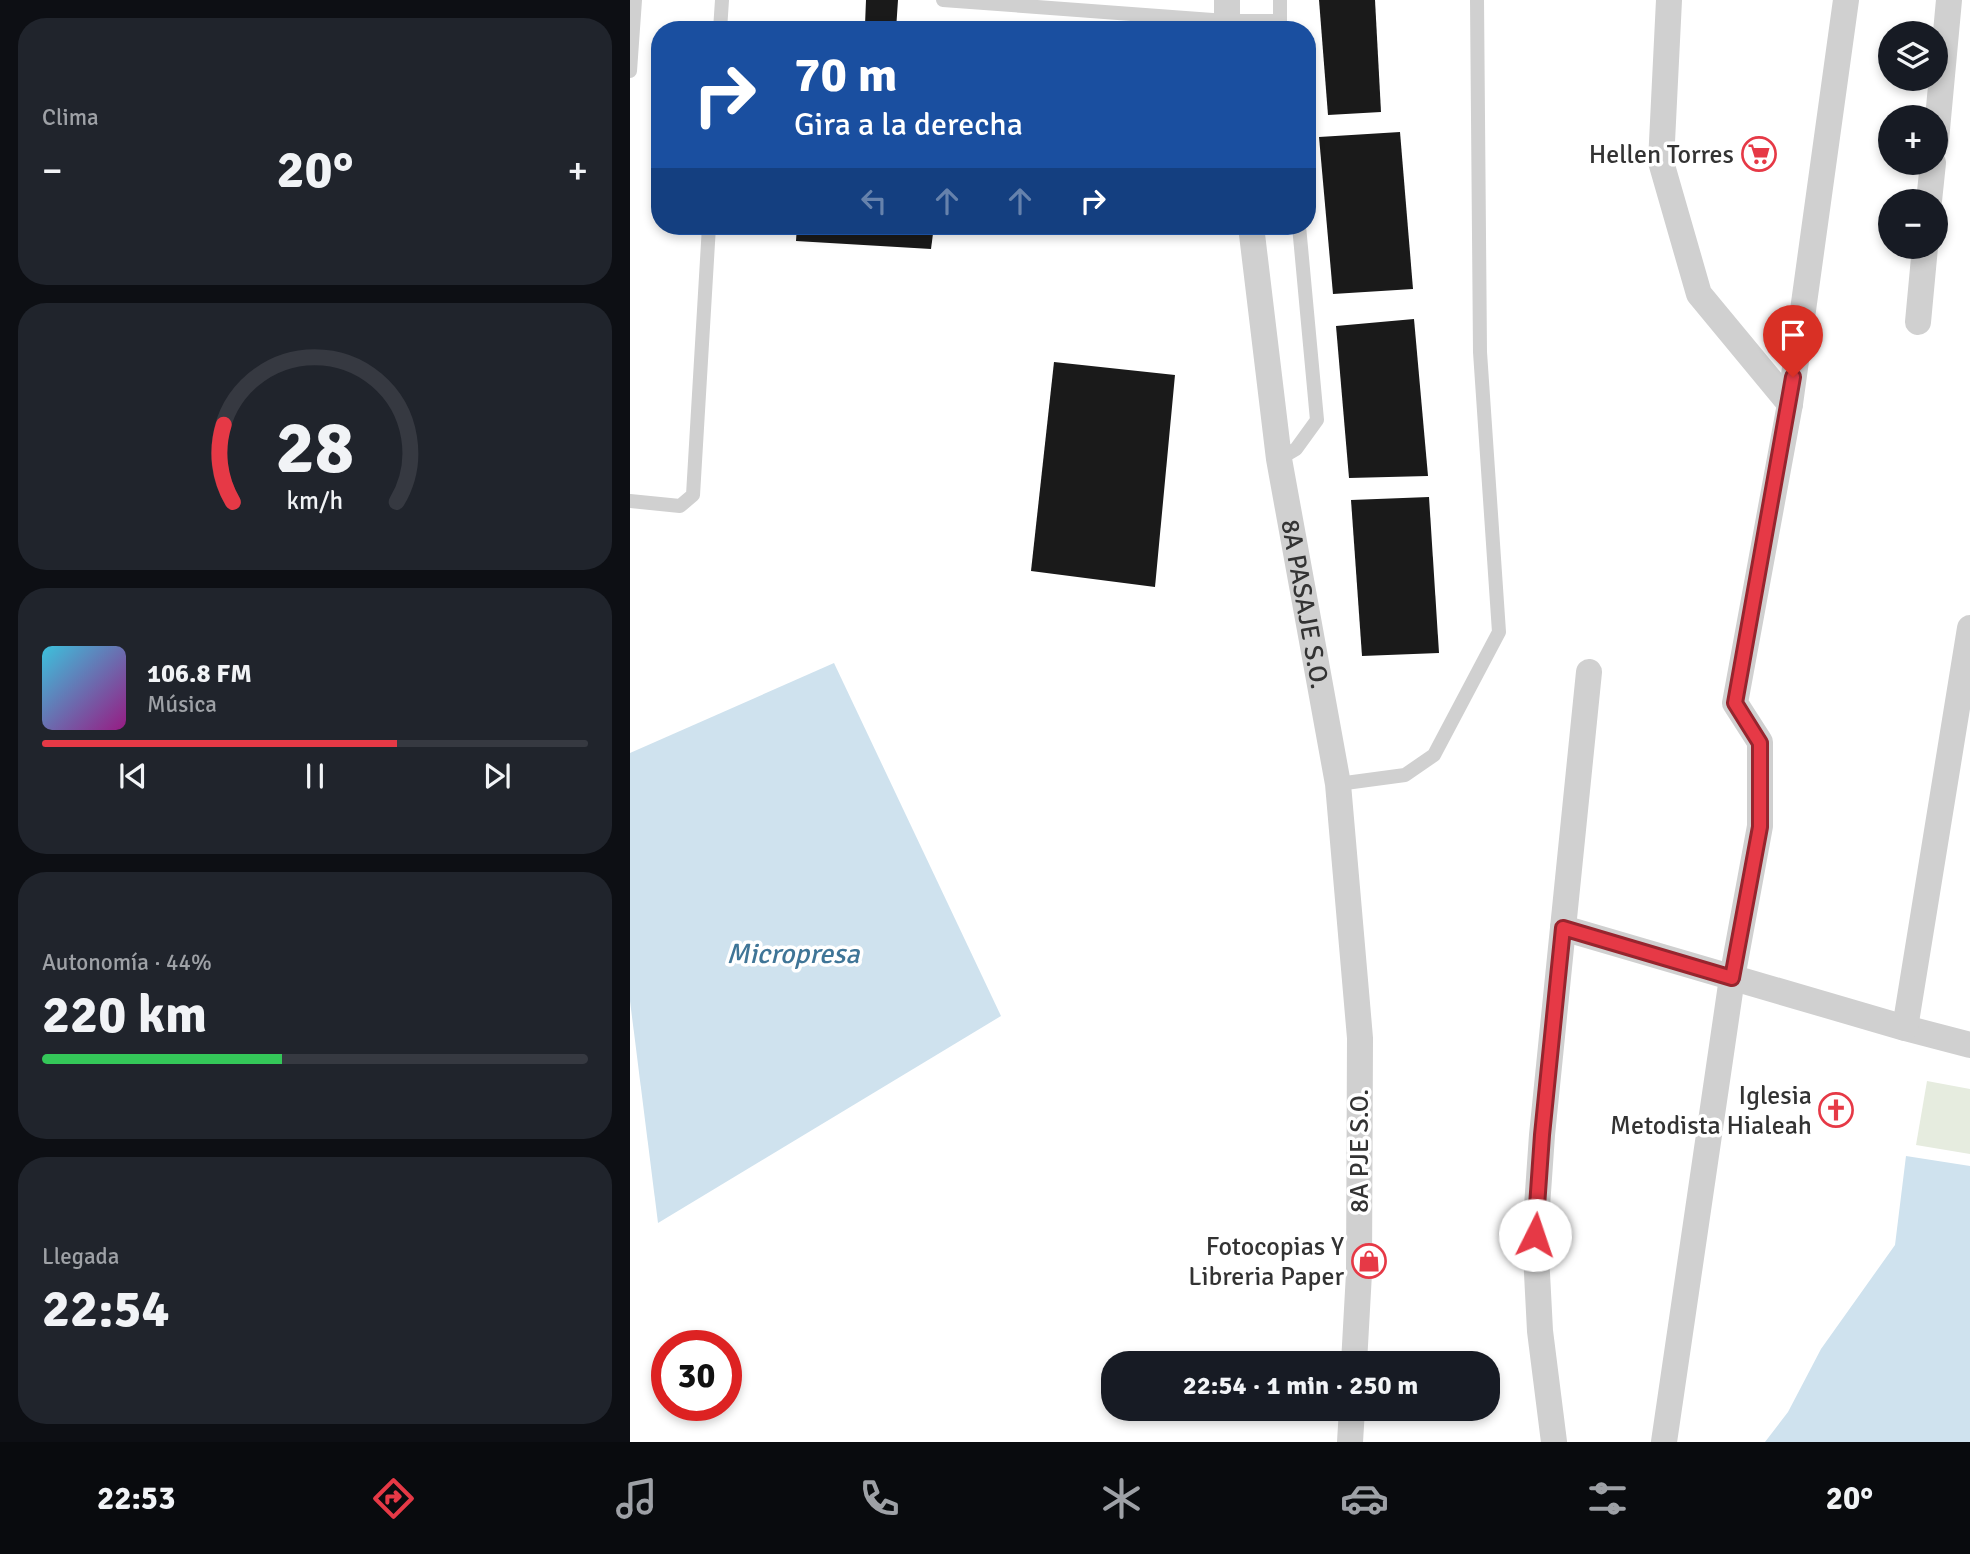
<!DOCTYPE html>
<html lang="es">
<meta charset="utf-8">
<style>
:root{--surface:#171b24;--page:#20242c;--text:#f1f3f6;--muted:#9ea1a6;--line:#363941;--accent:#e63946}
body{margin:0;font-family:Signika,sans-serif;background:var(--page);color:var(--text);height:100vh;display:flex;flex-direction:column;font-size:26px;white-space:nowrap}
*{box-sizing:border-box;margin:0}
p{font-size:23px;color:var(--muted)}
.icon{flex:none;width:38px;height:38px;fill:none;stroke:currentColor;stroke-width:2;stroke-linecap:round;stroke-linejoin:round}
.map{position:relative;flex:1;overflow:hidden}
.sheet{display:flex;flex-direction:column;gap:18px;padding:18px;background:#0d0f14;width:630px}
.sheet>*{flex:none}
.top-card{position:absolute;left:21px;top:21px;width:665px;height:214px;border-radius:28px;box-shadow:0 4px 10px #0003;background:#1a4fa0;color:#fff;overflow:hidden}
.buttons{position:absolute;left:1248px;top:21px;display:grid;gap:14px}
.buttons a{display:grid;place-items:center;width:70px;height:70px;border-radius:50%;background:var(--surface);box-shadow:0 4px 10px #0003;font-size:35px}
.speed{position:absolute;left:21px;top:1330px;display:flex;gap:14px;font-size:35px;font-weight:700;text-align:center}
.speed>*{display:grid;place-content:center;width:91px;height:91px;border-radius:50%;background:var(--surface);box-shadow:0 4px 10px #0003;line-height:1}
.speed .limit{border:10px solid #d22;background:#fff;color:#111}
.pin{position:absolute;display:grid;place-items:center;width:60px;height:60px;color:#fff;margin:-72px -30px;border-radius:50% 50% 50% 0;rotate:-45deg;box-shadow:0 0 7px #0007}
.pin .icon{rotate:45deg}
.me{position:absolute;width:77px;margin:-38px;rotate:4deg;stroke-linejoin:round;filter:drop-shadow(0 0 5px #0008)}
.turn{display:flex;align-items:center;gap:24px;height:147px;padding:0 28px;font-size:32px}
.turn .icon{width:91px;height:91px;stroke-width:2.5}
.turn b{display:block;font-size:49px;line-height:60px}
.lanes{display:flex;align-items:center;height:66px;padding:0 28px;background:#0003;justify-content:center;gap:35px;direction:ltr}
.lanes .off{opacity:.35}
.big{font-size:52px;font-weight:700;line-height:1.1}
.sheet .card{flex:1;display:flex;flex-direction:column;justify-content:center;gap:10px;min-width:0;padding:0 24px;border-radius:28px;background:var(--page)}
.sheet .dial{align-items:center;gap:0}
.dial svg{height:182px;overflow:visible;fill:none;stroke:var(--line);stroke-width:7;stroke-linecap:round;text-anchor:middle}
.dial text{fill:var(--text);stroke:none}
.song{display:flex;align-items:center;gap:21px}
.cover{width:84px;height:84px;border-radius:10px;background:linear-gradient(135deg,hsl(190 70% 55%),hsl(310 70% 35%))}
.played{height:7px;border-radius:4px;background:linear-gradient(90deg,var(--accent) 65%,var(--line) 65%)}
.keys{display:flex;justify-content:space-around;direction:ltr}
.heat{display:flex;justify-content:space-between;align-items:center;font-size:38px;direction:ltr}
.charge{height:10px;border-radius:5px;background:linear-gradient(90deg,#34c759 44%,var(--line) 0)}
.trip{position:absolute;left:471px;top:1351px;width:399px;height:70px;border-radius:28px;background:var(--surface);box-shadow:0 4px 10px #0003;font-weight:700;line-height:70px;text-align:center}
.menu{display:flex;height:112px;justify-content:space-around;align-items:center;background:#090b0e;color:var(--muted)}
.menu .icon{width:49px;height:49px}
.menu .active{color:var(--accent)}
.menu b{font-size:32px;color:var(--text)}
main{display:flex;flex:1;min-height:0}
.map>svg:first-child{display:block}
.green{fill:#e6ecdf}
.water{fill:#cfe2ee}
.building{fill:#1a1a1a}
.lines{fill:none;stroke-linecap:round;stroke-linejoin:round}
.service{stroke:#d0d0d0;stroke-width:14}
.minor{stroke:#d0d0d0;stroke-width:26}
.route-casing{stroke:#96252e;stroke-width:18}
.route{stroke:#e63946;stroke-width:12}
.labels{text-anchor:middle;stroke-width:7;stroke-linejoin:round;paint-order:stroke}
.poi-label{font-size:26px;fill:#333;stroke:#fff;text-anchor:end}
.street-label{font-size:26px;fill:#333;stroke:#fff}
.water-label{font-size:28px;font-style:italic;fill:#3f7597;stroke:#fff}
</style>
<main>
<section class="sheet">
<div class="card"><p>Clima</p>
<div class="heat"><a>−</a><b class="big">20°</b><a>+</a></div>
</div>
<div class="card dial"><svg viewBox="0 0 100 80">
<path d="M14 69A42 42 0 1 1 86 69"/>
<path d="M14 69A42 42 0 0 1 10 35" stroke="#e63946"/>
<text x="50" y="56" font-size="32" font-weight="700">28</text>
<text x="50" y="72" font-size="11">km/h</text>
</svg></div>
<div class="card">
<div class="song"><i class="cover"></i><div><b>106.8 FM</b><p>Música</p></div></div>
<div class="played"></div>
<div class="keys"><svg class="icon" aria-label="previous" viewBox="0 0 24 24"><path d="M18 5L8 12l10 7zM5 5v14"/></svg><svg class="icon" aria-label="pause" viewBox="0 0 24 24"><path d="M8 5v14M16 5v14"/></svg><svg class="icon" aria-label="next" viewBox="0 0 24 24"><path d="M6 5l10 7-10 7zM19 5v14"/></svg></div>
</div>
<div class="card"><p>Autonomía · 44%</p><b class="big">220 km</b><div class="charge"></div></div>
<div class="card"><p>Llegada</p><b class="big">22:54</b></div>
</section>
<div class="map">
<svg width="1340" height="1442" viewBox="0 0 1340 1442">
<rect width="100%" height="100%" fill="#fff"/>
<!-- green -->
<polygon class="green" points="1297,1081 1340,1089 1340,1154 1286,1145"/>
<!-- water -->
<g class="water">
<polygon points="204,663 371,1016 28,1223 0,1001 0,753"/>
<polygon points="1276,1156 1340,1166 1340,1442 1135,1442 1158,1412 1191,1349 1265,1245"/>
</g>
<!-- building -->
<g class="building">
<polygon points="236,0 268,0 266,30 183,30 184,21 235,25"/>
<polygon points="689,0 745,0 751,112 698,115"/>
<polygon points="267,27 325,27 324,30 267,30"/>
<polygon points="770,132 783,289 703,294 689,137"/>
<polygon points="167,226 304,226 301,249 166,241"/>
<polygon points="784,319 798,476 719,478 706,326"/>
<polygon points="424,362 545,375 525,587 401,571"/>
<polygon points="799,497 809,653 732,656 721,500"/>
</g>
<g class="lines">
<!-- service -->
<g class="service">
<polyline points="313,0 596,21 650,21 650,30"/>
<polyline points="650,21 650,0"/>
<polyline points="90,30 92,0"/>
<polyline points="0,71 5,0"/>
<polyline points="649,459 666,449 687,420 669,226"/>
<polyline points="0,501 50,506 63,495 79,226"/>
<polyline points="708,784 775,775 804,755 869,632 850,352 847,0"/>
</g>
<!-- minor -->
<g class="minor">
<polyline points="597,0 597,30"/>
<polyline points="1039,0 1031,162 1069,294 1160,404"/>
<polyline points="1306,140 1319,0"/>
<polyline points="1299,201 1303,163"/>
<path id="s1" d="M 621,226 L 649,459 L 708,784 L 730,1038 L 729,1273 L 724,1363"/>
<polyline points="1288,322 1295,247"/>
<polyline points="933,928 1275,1028 1340,1045"/>
<polyline points="1275,1028 1340,628"/>
<polyline points="720,1442 722,1409"/>
<polyline points="924,1442 910,1331 905,1235 912,1135 959,672"/>
<polyline points="1034,1442 1102,978 1130,826 1130,742 1105,703 1160,404 1216,0"/>
</g>
</g>
<g class="lines">
<!-- route casing -->
<g class="route-casing">
<polyline id="route" points="905,1235 912,1135 933,928 1102,978 1130,827 1130,743 1105,703 1163,377"/>
</g>
<!-- route -->
<use href="#route" class="route"/>
</g>
<!-- icons -->
<defs>
<g id="supermarket-ring" transform="scale(1.75)"><circle r="9.5" fill="#fff" stroke="#e63946" stroke-width="1.5"/><path d="M-6-5.5h2.5l.6 2H6L4.5 2H-2.5L-4.4-4H-6ZM-1.5 3.2a1.3 1.3 0 1 0 .1 0ZM3 3.2a1.3 1.3 0 1 0 .1 0Z" fill="#e63946"/></g>
<g id="church-ring" transform="scale(1.75)"><circle r="9.5" fill="#fff" stroke="#e63946" stroke-width="1.5"/><path d="M-1.2-6h2.4v3.5h3.3v2.4h-3.3V6h-2.4V-.1h-3.3v-2.4h3.3Z" fill="#e63946"/></g>
<g id="shop-ring" transform="scale(1.75)"><circle r="9.5" fill="#fff" stroke="#e63946" stroke-width="1.5"/><path d="M-5-2.5h2.3a2.7 3.5 0 0 1 5.4 0H5L5.5 6h-11ZM-1.5-2.5h3a1.5 2.3 0 0 0-3 0Z" fill="#e63946"/></g>
</defs>
<g fill-rule="evenodd">
<use href="#supermarket-ring" x="1129" y="154"/>
<use href="#church-ring" x="1206" y="1110"/>
<use href="#shop-ring" x="739" y="1261"/>
</g>
<g class="labels">
<!-- poi labels -->
<g class="poi-label">
<text x="1104" y="163">Hellen Torres</text>
<text x="1182" y="1104">Iglesia<tspan x="1182" dy="30">Metodista Hialeah</tspan></text>
<text x="714" y="1255">Fotocopias Y<tspan x="714" dy="30">Libreria Paper</tspan></text>
</g>
<!-- street labels -->
<g class="street-label">
<text dy="9" stroke="none"><textPath href="#s1" startOffset="382">8A PASAJE S.O.</textPath></text>
<text transform="translate(729 1151) rotate(-90)" y="9">8A PJE S.O.</text>
</g>
<!-- water labels -->
<g class="water-label">
<text x="163" y="963">Micropresa</text>
</g>
</g>
</svg>
<div class="buttons">
<a><svg class="icon" aria-label="layers" viewBox="0 0 24 24"><path d="M12 4l9 5-9 5-9-5zM3 14l9 5 9-5"/></svg></a>
<a>+</a>
<a>−</a>
</div>
<div class="speed"><div class="limit">30</div></div>
<div class="pin" style="left:1163px;top:377px;background:#d93025"><svg class="icon" aria-label="arrive" viewBox="0 0 24 24"><path d="M6 21V4h12l-3 4 3 4H6"/></svg></div>
<svg class="me" style="left:905px;top:1235px" viewBox="-20 -20 40 40"><circle r="19" fill="#fff"/><path d="M0-13L10 11 0 6-10 11z" fill="#e63946"/></svg>
<div class="trip">22:54 · 1 min · 250 m</div>
<div class="top-card">
<div class="turn"><svg class="icon" aria-label="right" viewBox="0 0 24 24"><path d="M7 20v-9h11M14 6l5 5-5 5"/></svg><div><b>70 m</b>Gira a la derecha</div></div>
<div class="lanes"><svg class="icon off" aria-label="left" viewBox="0 0 24 24"><path d="M17 20v-9H6M10 6l-5 5 5 5"/></svg><svg class="icon off" aria-label="ahead" viewBox="0 0 24 24"><path d="M12 20V5M6 11l6-6 6 6"/></svg><svg class="icon off" aria-label="ahead" viewBox="0 0 24 24"><path d="M12 20V5M6 11l6-6 6 6"/></svg><svg class="icon" aria-label="right" viewBox="0 0 24 24"><path d="M7 20v-9h11M14 6l5 5-5 5"/></svg></div>
</div>
</div>
</main>
<nav class="menu">
<b>22:53</b>
<svg class="icon active" aria-label="directions" viewBox="0 0 24 24"><path d="M12 3l9 9-9 9-9-9zM9 14v-3h6M13 9l2 2-2 2"/></svg>
<svg class="icon" aria-label="music" viewBox="0 0 24 24"><path d="M9 18V5l10-2v13"/><circle cx="6" cy="18" r="3"/><circle cx="16" cy="16" r="3"/></svg>
<svg class="icon" aria-label="phone" viewBox="0 0 24 24"><path d="M5 4h4l2 5-3 2q2 4 5 5l2-3 5 2v4C11 20 4 13 5 4z"/></svg>
<svg class="icon" aria-label="climate" viewBox="0 0 24 24"><path d="M12 3v18M4 7l16 10M4 17L20 7"/></svg>
<svg class="icon" aria-label="car" viewBox="0 0 24 24"><path d="M5 17H2v-5l4-1 3-4h7l3 4 3 1v5h-3M9 17h6M6 11h13"/><circle cx="7" cy="17" r="2"/><circle cx="17" cy="17" r="2"/></svg>
<svg class="icon" aria-label="filters" viewBox="0 0 24 24"><path d="M4 7h16M4 17h16"/><circle cx="9" cy="7" r="2"/><circle cx="15" cy="17" r="2"/></svg>
<b>20°</b>
</nav>
